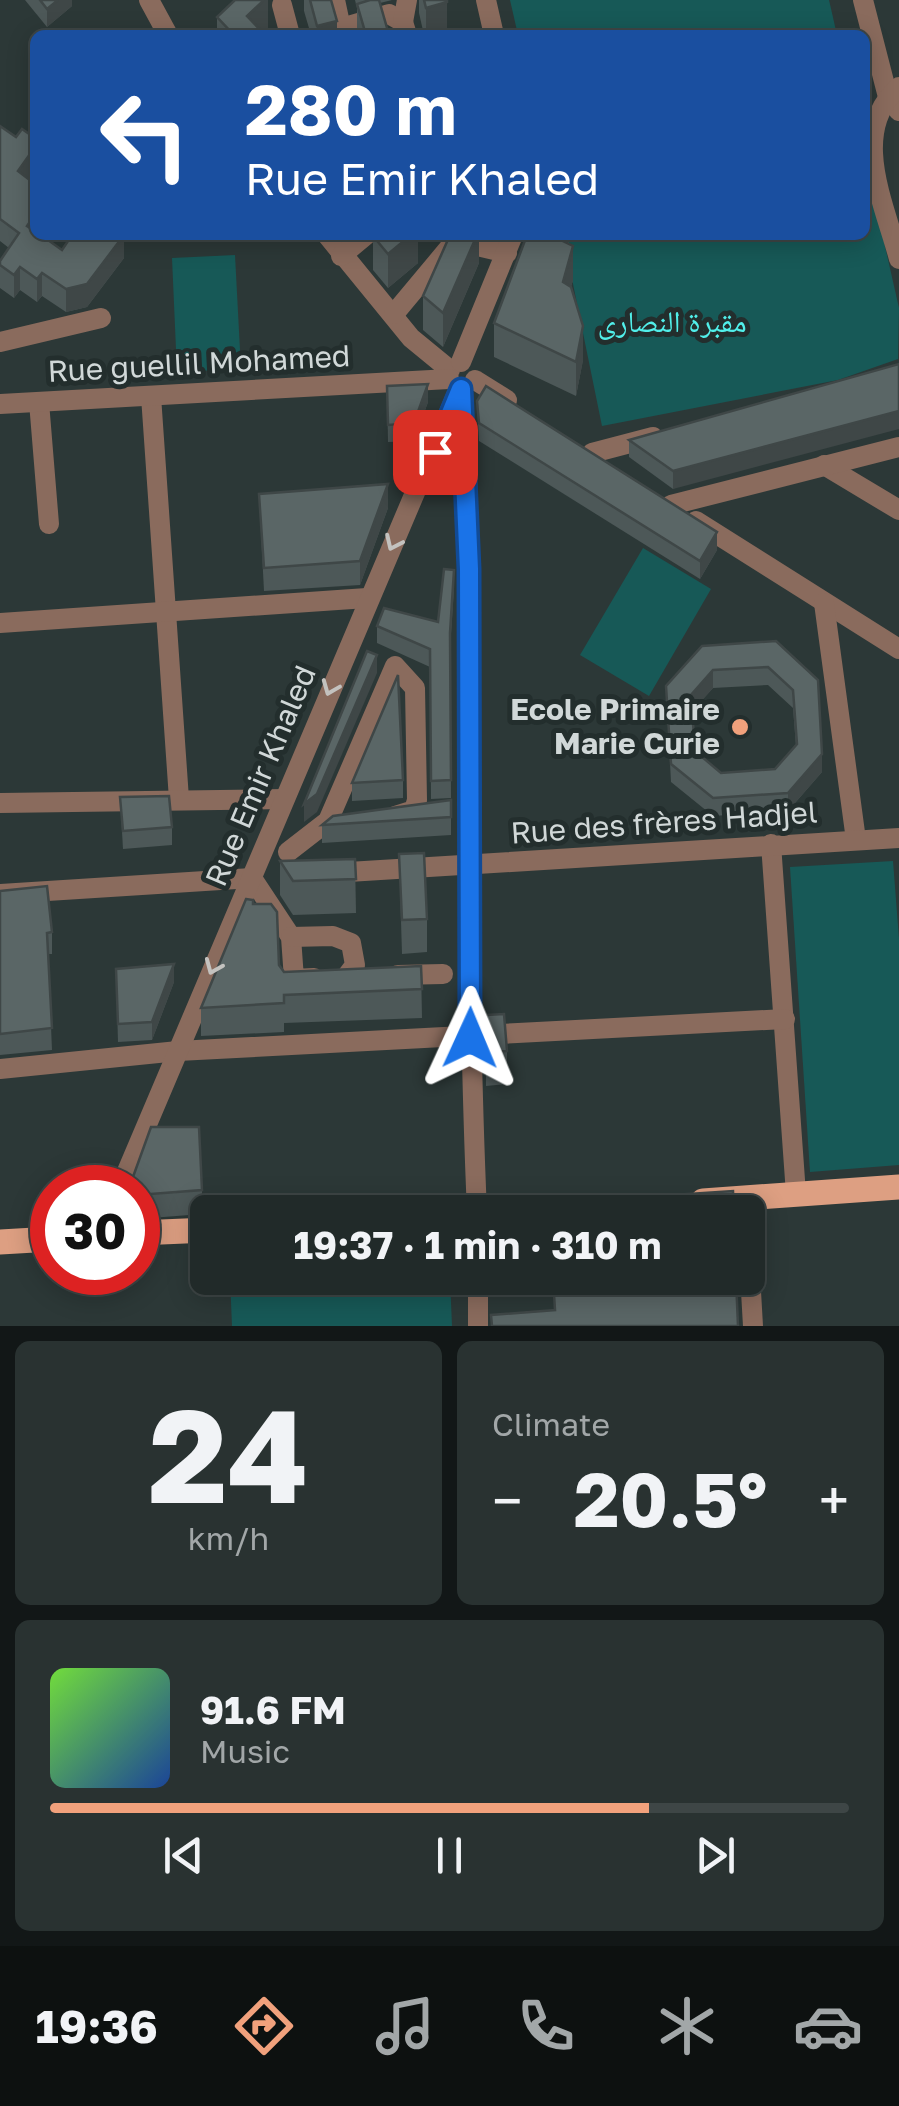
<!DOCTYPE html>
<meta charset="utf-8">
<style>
:root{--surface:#212a29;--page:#293231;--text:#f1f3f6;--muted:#a2a7a8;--line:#3e4646;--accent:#f1a17c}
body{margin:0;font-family:"Golos Text","Noto Naskh Arabic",sans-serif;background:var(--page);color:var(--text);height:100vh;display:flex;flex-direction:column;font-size:38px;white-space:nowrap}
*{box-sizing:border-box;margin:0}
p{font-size:32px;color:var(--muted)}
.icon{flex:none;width:55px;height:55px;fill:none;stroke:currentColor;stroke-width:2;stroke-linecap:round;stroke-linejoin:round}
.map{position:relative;height:1326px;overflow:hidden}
.side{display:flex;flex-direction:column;gap:15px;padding:15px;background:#121717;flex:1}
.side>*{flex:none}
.hud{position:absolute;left:30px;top:30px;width:840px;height:210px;border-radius:15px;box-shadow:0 5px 25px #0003,0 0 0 2px var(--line);background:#1a4fa0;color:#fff;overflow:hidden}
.speed{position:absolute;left:30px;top:1165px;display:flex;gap:20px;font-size:50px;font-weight:700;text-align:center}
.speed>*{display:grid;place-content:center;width:130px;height:130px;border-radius:50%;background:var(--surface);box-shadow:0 5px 25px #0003,0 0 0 2px var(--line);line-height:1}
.speed .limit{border:15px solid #d22;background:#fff;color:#111}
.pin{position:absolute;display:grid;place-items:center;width:85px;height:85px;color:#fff;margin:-42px;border-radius:20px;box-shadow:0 5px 15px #0006}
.me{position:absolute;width:110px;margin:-55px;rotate:1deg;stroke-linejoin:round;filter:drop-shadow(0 0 8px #0008)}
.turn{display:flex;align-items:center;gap:35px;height:210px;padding:0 50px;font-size:45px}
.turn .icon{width:130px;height:130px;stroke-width:2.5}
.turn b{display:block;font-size:70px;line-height:85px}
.big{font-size:75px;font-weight:700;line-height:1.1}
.side .card{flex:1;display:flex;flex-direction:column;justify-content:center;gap:15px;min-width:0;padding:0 35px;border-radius:15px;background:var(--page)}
.side .dial{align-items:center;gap:0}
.dial b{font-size:130px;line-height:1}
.song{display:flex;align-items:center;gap:30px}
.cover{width:120px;height:120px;border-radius:15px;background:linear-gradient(135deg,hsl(100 70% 55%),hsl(220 70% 35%))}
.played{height:10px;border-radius:5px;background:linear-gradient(90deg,var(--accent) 75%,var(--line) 75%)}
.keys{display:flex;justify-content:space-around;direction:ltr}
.heat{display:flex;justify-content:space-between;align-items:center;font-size:55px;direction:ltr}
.side .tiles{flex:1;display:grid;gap:15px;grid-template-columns:1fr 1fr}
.card:last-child{grid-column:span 2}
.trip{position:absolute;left:190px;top:1195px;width:575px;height:100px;border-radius:15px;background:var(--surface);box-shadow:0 5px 25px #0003,0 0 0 2px var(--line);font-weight:700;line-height:100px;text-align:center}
.menu{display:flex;height:160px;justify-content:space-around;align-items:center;background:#0d1110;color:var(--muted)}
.menu .icon{width:70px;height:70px}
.menu .selected{color:var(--accent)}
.menu b{font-size:45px;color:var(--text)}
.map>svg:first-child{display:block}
.green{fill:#175957}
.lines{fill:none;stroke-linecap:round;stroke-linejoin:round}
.minor{stroke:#8a6b5d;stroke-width:20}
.major{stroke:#dd9f82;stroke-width:25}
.wall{fill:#4d5858;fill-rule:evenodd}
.shaded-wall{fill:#3f4747}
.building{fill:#5a6666;stroke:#3f4747;stroke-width:2.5;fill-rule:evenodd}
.oneway{stroke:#c3c2bf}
.route-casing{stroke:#114b97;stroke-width:25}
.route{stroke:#1a73e8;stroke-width:18}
.poi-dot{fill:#f1a17c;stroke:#232e2d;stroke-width:4}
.labels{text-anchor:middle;stroke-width:10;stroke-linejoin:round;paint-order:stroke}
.park-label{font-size:30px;fill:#51efea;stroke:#232e2d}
.street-label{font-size:30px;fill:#d1d8d8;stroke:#232e2d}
.poi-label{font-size:30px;font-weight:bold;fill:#d1d8d8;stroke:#232e2d;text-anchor:end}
</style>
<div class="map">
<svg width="899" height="1326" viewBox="0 0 899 1326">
<rect width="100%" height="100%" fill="#2c3837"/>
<!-- green -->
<g class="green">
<polygon points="510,0 829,0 837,35 518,35"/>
<polygon points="865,158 899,308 898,359 838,380 602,426 563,235 865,235"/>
<polygon points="235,255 241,369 177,372 172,258"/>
<polygon points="643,548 711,589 649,696 580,655"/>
<polygon points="893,861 899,939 899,1165 810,1172 790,867"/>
<polygon points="230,1278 450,1278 452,1326 232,1326"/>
</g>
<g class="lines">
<!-- minor -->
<g class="minor">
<polyline points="149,0 168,35"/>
<polyline points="335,0 341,28 389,14 403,22 407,35"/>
<polyline points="486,0 494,35"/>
<polyline points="863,0 888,97 899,111"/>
<polyline points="282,5 290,35"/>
<polyline points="403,22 407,0"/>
<path d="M 899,87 C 848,131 885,205 899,259"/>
<polyline points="327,235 411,338 450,370"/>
<polyline points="456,241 507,253"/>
<polyline points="341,256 366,235"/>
<polyline points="394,314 454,242"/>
<polyline points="0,342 101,318"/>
<polyline points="461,362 513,235"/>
<polyline points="475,380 507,400"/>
<path d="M 461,390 L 467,457 C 470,709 466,961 477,1212"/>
<polyline points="151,396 179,799"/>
<polyline points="39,402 49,524"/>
<polyline points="0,404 449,379"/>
<polyline points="592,453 653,437"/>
<polyline points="824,465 899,510"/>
<polyline points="671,505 899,447"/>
<polyline points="696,521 899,649"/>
<polyline points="824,603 856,840"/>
<polyline points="0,623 367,598"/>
<polyline points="0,803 284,799"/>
<polyline points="771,844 796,1194"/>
<polyline points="288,852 328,821 395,666 415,688 417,800 414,810 395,816"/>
<polyline points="332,873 899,838"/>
<polyline points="252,878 291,937 294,979 314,978"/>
<polyline points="0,894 252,878"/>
<polyline points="291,937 333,936 351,943 355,965 346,977"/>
<polyline points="398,975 443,974"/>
<polyline points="0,1069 178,1051 785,1019"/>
<polyline points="120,1188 459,389"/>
<polyline points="748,1239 753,1326"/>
<polyline points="478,1278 478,1326"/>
</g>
<!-- major -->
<g class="major">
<polyline points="703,1201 899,1187"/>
<polyline points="138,1233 208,1230"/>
<polyline points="0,1242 52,1239"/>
</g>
</g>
<!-- wall -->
<g class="wall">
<polygon points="25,0 72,0 72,6 47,27"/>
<polygon points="268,0 268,31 265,35 217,35 217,17"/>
<polygon points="304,0 331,0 337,35 311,35 304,11"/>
<polygon points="355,0 392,0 380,3 389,35 357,35 357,8"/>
<polygon points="419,0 447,0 447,35 424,35 419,13"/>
<polygon points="0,126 16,137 35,138 35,169 28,179 35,235 62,250 124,258 87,307 66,312 42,296 37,302 20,290 14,298 0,288 0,261 9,248 0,241"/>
<polygon points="440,235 418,240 418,263 388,288 373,270 373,236"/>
<polygon points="479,235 479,263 443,347 423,330 423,296"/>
<polygon points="568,235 573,280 571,287 583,360 576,396 494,357 494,323"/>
<polygon points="899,364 673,489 629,457 629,440"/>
<polygon points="387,386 428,402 414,441 388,442"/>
<polygon points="477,401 717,550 700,579 479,441"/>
<polygon points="259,494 388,508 360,585 264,591"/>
<polygon points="454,588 450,649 451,798 431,799 430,667 377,643 377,626 438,622"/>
<path d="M 776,641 L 822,772 L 788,811 L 713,816 L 671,782 L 666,686 ZM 768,685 L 793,708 L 796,746 L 775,769 L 721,773 L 695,751 L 692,711 L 713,688 Z"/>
<polygon points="403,780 403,798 352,801 352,783"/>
<polygon points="120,797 172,827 172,845 123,849"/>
<polygon points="451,800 451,835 322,843 322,825"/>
<polygon points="399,854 427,919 427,952 402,954"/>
<polygon points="355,859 356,913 293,915 280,895 280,861"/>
<polygon points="0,891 52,932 52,954 48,954 52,1050 0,1055"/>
<polygon points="253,904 279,965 284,972 421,966 422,1018 284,1023 284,1032 201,1036 201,1008"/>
<polygon points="116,969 174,982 152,1040 118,1042"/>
<polygon points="486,1015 507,1051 507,1084 486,1086"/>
<polygon points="138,1188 202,1190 202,1214 138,1219"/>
</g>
<!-- shaded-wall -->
<g class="shaded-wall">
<polygon points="58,0 72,0 72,6 47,27 47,9"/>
<polygon points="264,0 268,0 268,31 263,35 247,16"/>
<polygon points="447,2 447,35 426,35 426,8"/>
<polygon points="337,21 337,35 317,35 317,26"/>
<polygon points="35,147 35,169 18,194 18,171"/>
<polygon points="35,214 35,235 27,226"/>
<polygon points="124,235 124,258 87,307 66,312 66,289"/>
<polygon points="411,235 440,236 418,240 418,263 388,288 388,254"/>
<polygon points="477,235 479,235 479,263 443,347 443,313"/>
<polygon points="573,246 573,280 563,316 563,282"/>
<polygon points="20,267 20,290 14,298 14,275"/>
<polygon points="42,273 42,296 37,302 37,279"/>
<polygon points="583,326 583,360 576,396 576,362"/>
<polygon points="428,384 428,402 414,441 414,423"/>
<polygon points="899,411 899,429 673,489 673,471"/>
<polygon points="388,484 388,508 360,585 360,561"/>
<polygon points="717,532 717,550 700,579 700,561"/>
<polygon points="377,655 377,673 317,812 304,822 304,804"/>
<polygon points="713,670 713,688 691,713 691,695"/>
<polygon points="822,754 822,772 788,811 788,793"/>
<polygon points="174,964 174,982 152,1040 152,1022"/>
</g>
<!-- building -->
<g class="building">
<polygon points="40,0 58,0 47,9"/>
<polygon points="235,0 264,0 247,16 265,35 234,35 217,17"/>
<polygon points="310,0 331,0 337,21 317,26"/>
<polygon points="370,0 379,0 389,35 366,35 357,4"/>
<polygon points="424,0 447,0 447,2 426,8"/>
<polygon points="0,126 16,137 22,129 35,138 35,147 18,171 35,184 35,214 27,226 35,231 35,235 41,235 62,250 72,235 124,235 87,284 66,289 42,273 37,279 20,267 14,275 0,265 0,261 19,233 0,219"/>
<polygon points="375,235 411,235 388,254 373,236"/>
<polygon points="450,235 477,235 443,313 423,296"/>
<polygon points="527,235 565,235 563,241 573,246 563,282 571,287 583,326 576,362 494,323"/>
<polygon points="899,364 899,411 673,471 629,440"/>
<polygon points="428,384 414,423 388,425 387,386"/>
<polygon points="486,386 717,532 700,561 479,423 477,401"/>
<polygon points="388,484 360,561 264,568 259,494"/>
<polygon points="444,569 454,570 450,633 451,780 431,781 430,649 377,626 384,608 438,622"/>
<path d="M 776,641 L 818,680 L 822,754 L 788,793 L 713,798 L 671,764 L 666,686 L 702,646 ZM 768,667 L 793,690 L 797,744 L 775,769 L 721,773 L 695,751 L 691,695 L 713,670 Z"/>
<polygon points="367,651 377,655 317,794 304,804"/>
<polygon points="398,675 403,780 352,783"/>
<polygon points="169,796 172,827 123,831 120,797"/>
<polygon points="451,800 451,817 322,825 333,816"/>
<polygon points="424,853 427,919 402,920 399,854"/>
<polygon points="355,859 356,879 293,881 280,861"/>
<polygon points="47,886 52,932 47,933 52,1028 0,1034 0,891"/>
<polygon points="246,899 253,900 253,904 271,904 277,912 279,965 284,972 421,966 422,989 284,995 284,1003 201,1008"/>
<polygon points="174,964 152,1022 118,1024 116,969"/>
<polygon points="504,1014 507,1051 486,1052 486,1015"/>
<polygon points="151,1127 199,1127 202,1190 138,1195 138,1188 129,1188"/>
<polygon points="733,1191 734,1212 482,1212 482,1202 519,1205"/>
<polygon points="553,1278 736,1278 738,1326 492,1326 491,1315 555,1310"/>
</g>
<!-- one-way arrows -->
<defs><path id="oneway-chevron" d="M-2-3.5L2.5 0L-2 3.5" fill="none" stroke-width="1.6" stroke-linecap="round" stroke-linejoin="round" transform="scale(2.5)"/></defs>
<g class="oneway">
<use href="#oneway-chevron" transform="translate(393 543) rotate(115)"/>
<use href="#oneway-chevron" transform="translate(330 688) rotate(112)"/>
<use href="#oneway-chevron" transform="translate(213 967) rotate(113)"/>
</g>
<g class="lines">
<!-- route casing -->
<g class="route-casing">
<polyline id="route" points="435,452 461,389 469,569 470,1038"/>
</g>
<!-- route -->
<use href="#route" class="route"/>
</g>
<!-- markers -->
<circle class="poi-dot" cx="740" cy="727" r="10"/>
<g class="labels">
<!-- park labels -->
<g class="park-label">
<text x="672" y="332">مقبرة النصارى</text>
</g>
<!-- street labels -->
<g class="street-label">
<text transform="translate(199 364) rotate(-3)" y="10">Rue guellil Mohamed</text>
<text transform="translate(261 776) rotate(-67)" y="10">Rue Emir Khaled</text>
<text transform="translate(664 823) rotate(-4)" y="10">Rue des frères Hadjel</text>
</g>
<!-- poi labels -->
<g class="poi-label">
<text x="720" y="720">Ecole Primaire<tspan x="720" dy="34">Marie Curie</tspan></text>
</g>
</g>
</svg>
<div class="speed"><div class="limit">30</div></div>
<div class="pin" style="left:435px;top:452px;background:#d93025"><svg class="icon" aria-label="arrive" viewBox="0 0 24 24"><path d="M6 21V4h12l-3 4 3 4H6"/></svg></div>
<svg class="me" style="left:470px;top:1038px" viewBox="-20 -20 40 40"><path d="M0-17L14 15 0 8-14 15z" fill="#1a73e8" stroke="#fff" stroke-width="4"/></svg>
<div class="trip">19:37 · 1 min · 310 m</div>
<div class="hud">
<div class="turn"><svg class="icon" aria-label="left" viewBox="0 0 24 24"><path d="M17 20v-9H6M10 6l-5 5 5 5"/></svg><div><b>280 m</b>Rue Emir Khaled</div></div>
</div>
</div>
<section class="side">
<div class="tiles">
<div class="card dial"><b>24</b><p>km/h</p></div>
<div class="card"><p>Climate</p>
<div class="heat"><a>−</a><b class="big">20.5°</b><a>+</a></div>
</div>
<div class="card">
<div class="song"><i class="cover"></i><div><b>91.6 FM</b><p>Music</p></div></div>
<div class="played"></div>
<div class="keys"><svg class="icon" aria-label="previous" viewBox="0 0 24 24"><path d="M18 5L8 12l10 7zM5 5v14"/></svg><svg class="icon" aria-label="pause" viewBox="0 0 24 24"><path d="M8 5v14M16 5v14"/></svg><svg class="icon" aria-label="next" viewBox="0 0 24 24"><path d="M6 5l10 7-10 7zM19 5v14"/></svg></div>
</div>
</div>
</section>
<nav class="menu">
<b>19:36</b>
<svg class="icon selected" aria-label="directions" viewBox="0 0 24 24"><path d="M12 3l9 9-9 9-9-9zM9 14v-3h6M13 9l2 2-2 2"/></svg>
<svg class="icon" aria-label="music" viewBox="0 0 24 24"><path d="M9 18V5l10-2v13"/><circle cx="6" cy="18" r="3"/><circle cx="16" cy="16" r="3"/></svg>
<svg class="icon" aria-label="phone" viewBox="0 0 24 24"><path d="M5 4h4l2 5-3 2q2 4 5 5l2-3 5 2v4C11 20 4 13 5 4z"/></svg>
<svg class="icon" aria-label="climate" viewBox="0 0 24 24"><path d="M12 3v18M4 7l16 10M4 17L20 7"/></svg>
<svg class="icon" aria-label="car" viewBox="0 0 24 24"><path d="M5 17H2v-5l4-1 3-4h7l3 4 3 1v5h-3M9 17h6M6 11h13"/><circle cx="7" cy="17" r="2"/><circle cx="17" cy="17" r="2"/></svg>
</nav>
